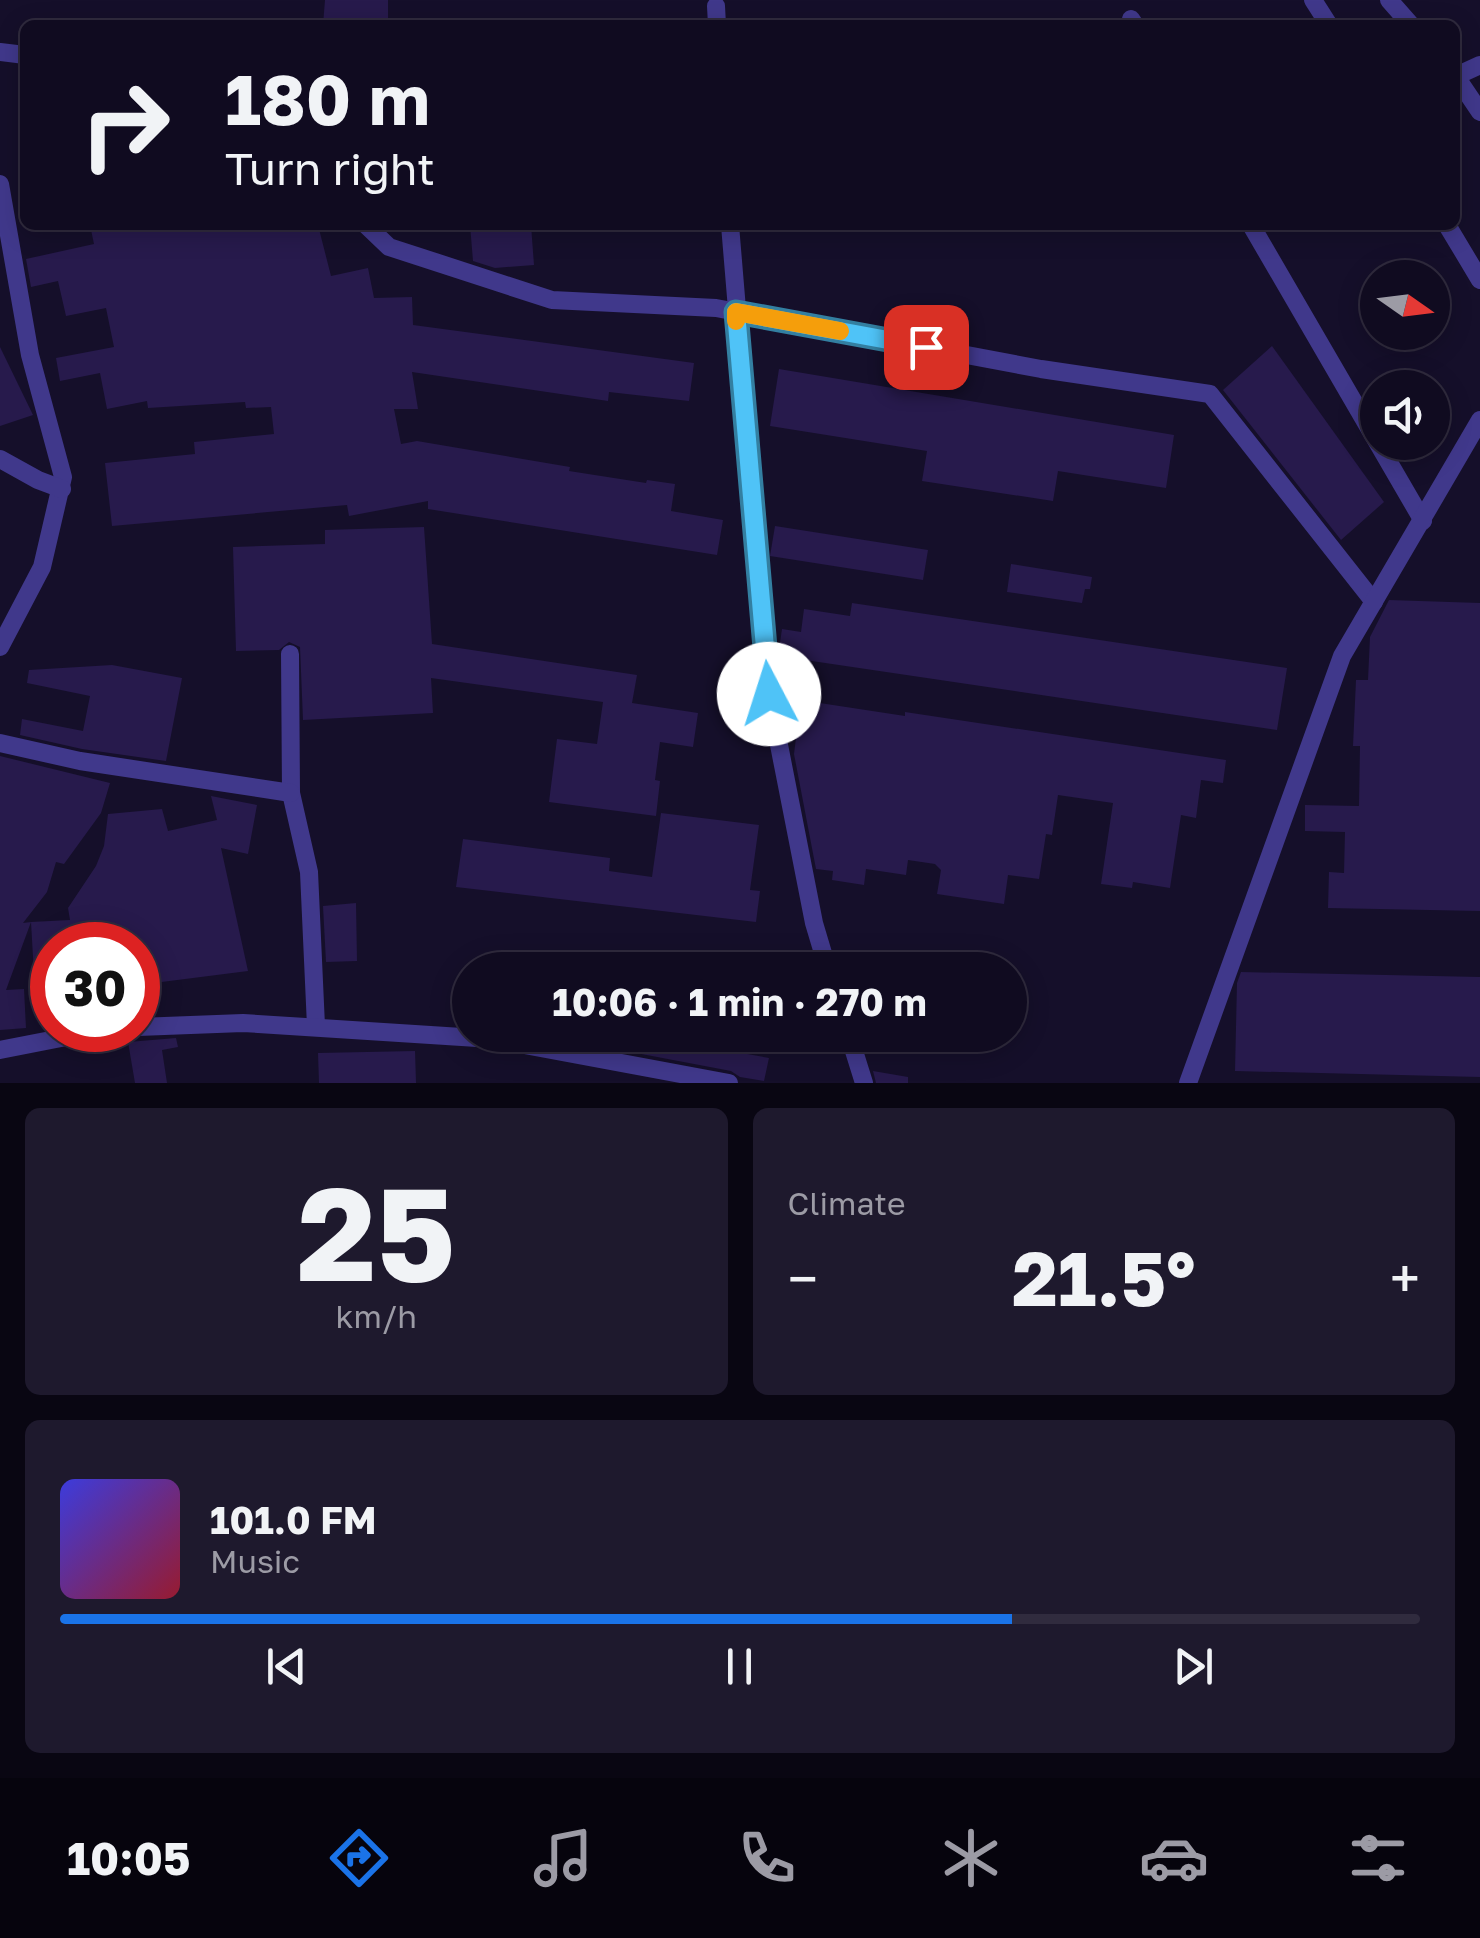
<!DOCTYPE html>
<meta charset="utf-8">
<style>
:root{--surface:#100b20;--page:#1e192d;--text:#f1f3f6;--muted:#9c9ba5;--line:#302b3e;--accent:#1a73e8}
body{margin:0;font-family:"Golos Text",sans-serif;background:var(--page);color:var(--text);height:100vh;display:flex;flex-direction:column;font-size:38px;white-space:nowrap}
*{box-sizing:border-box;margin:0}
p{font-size:32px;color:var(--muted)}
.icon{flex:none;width:55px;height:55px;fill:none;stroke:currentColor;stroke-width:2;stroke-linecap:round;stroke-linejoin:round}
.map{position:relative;height:1083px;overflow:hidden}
.panel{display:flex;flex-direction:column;gap:25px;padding:25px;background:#090612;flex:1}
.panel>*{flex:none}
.banner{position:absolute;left:20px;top:20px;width:1440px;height:210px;border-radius:15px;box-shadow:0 5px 25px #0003,0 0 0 2px var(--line);background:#100b20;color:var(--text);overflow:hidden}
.needle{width:65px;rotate:104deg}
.fabs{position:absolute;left:1360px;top:260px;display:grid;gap:20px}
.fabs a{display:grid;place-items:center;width:90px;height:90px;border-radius:50%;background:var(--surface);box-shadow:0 5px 25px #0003,0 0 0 2px var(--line);font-size:50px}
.speed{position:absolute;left:30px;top:922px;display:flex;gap:20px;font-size:50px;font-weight:700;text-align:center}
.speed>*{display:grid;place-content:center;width:130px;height:130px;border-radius:50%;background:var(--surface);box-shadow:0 5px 25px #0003,0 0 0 2px var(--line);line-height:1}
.speed .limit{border:15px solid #d22;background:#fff;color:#111}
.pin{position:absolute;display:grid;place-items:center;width:85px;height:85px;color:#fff;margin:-42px;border-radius:20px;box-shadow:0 5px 15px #0006}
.me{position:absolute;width:110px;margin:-55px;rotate:355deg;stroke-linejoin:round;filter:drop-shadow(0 0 8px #0008)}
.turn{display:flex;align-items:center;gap:35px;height:210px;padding:0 40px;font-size:45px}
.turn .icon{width:130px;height:130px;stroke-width:2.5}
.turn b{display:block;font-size:70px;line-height:85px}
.big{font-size:75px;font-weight:700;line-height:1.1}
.panel .card{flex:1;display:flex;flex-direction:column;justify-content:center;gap:15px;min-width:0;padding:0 35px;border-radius:15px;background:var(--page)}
.panel .dial{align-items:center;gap:0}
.dial b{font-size:130px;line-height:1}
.song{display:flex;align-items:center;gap:30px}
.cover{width:120px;height:120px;border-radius:15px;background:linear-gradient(135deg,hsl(240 70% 55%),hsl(350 70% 35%))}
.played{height:10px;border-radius:5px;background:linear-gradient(90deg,var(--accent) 70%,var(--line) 70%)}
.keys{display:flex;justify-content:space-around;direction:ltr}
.heat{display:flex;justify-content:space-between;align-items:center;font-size:55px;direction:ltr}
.panel .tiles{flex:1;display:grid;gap:25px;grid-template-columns:1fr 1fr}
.card:last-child{grid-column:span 2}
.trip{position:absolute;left:452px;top:952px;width:575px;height:100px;border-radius:50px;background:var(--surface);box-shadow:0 5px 25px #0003,0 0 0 2px var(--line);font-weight:700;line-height:100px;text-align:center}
.tab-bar{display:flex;height:160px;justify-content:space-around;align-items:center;background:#06040d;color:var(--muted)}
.tab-bar .icon{width:70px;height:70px}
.tab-bar .active{color:var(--accent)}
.tab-bar b{font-size:45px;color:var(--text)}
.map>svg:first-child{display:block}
.building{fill:#271a4c}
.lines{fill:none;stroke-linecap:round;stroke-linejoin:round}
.minor{stroke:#40388b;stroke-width:18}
.route-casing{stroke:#337fa1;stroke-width:25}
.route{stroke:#4fc3f7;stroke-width:18}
.slow{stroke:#f59e0b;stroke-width:18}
</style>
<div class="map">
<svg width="1480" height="1083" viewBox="0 0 1480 1083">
<rect width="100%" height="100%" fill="#150f2a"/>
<!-- building -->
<g class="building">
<polygon points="325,0 388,0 388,25 323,25"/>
<polygon points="90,225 318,225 331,276 368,268 374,298 412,297 413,325 694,363 689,401 609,392 608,401 412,372 418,409 394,409 401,444 417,441 570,467 569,471 646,483 647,480 675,484 671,511 723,520 717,555 428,509 428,501 349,516 347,505 112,526 105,463 195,454 194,442 274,434 271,407 246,408 245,402 148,408 147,401 107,409 100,373 60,381 56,358 114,347 106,308 66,316 58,281 31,287 26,259 94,244"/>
<polygon points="470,225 531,225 534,265 495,268 473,261"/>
<polygon points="1272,346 1384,502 1341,540 1223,390"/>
<polygon points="0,347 33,415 0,426"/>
<polygon points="779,369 1174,435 1166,488 1058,471 1053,501 922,481 927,451 770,426"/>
<polygon points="775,526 928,550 923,580 770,556"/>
<polygon points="424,527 432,644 637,675 632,703 698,713 693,747 660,742 655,780 660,781 656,816 549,802 557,739 597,744 603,702 431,678 433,713 303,720 300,647 289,642 279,650 236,651 233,547 325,544 325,530"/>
<polygon points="1011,564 1092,577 1090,589 1085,589 1082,603 1007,592"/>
<polygon points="1389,600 1480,603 1480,911 1328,908 1329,872 1344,873 1345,832 1305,831 1305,805 1359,806 1360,746 1353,746 1356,680 1368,680 1370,637"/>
<polygon points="852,603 1287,668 1277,730 778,656 782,629 801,632 804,609 850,616"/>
<polygon points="112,665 182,678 166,761 82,749 20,735 22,719 83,731 90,696 27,683 29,670"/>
<polygon points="787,698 905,716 905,712 1226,760 1223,783 1201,780 1196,818 1181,815 1170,888 1133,882 1132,888 1101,884 1113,803 1058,795 1052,835 1046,834 1039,879 1008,875 1004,904 937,894 941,870 935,864 908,860 906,875 866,869 864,885 832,880 833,871 816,869 794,754 797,730 789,729 785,711"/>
<polygon points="0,756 110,783 101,813 64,864 56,862 47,892 23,923 31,922 6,990 24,989 26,1028 0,1030"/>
<polygon points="211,796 257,805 248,854 221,848 248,971 138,985 138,945 52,945 52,991 35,992 31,922 70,920 68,908 96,866 104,846 108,814 162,809 168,831 217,820"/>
<polygon points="661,813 759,825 750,890 760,891 756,922 456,887 463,839 610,858 609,871 652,877"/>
<polygon points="356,903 357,961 326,962 323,906"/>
<polygon points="1241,972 1480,977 1480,1077 1235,1071 1237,983"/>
<polygon points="596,1035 642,1035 769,1058 764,1081 740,1077 731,1071 594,1045"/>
<polygon points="176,1038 178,1047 162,1050 167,1083 135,1083 128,1042"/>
<polygon points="415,1051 416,1083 319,1083 318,1053"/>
<polygon points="873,1071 908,1077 908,1083 876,1083"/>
</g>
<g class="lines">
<!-- minor -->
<g class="minor">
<polyline points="1313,0 1329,25"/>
<polyline points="1389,0 1411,25"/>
<polyline points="716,6 717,25"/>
<polyline points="1131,19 1135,25"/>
<polyline points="0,52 25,55"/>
<polyline points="1455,75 1480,112"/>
<polyline points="1456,76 1480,65"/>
<polyline points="0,184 30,355 63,477 42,567 0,647"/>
<polyline points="366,225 389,247 552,300 716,308 1041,369 1210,394 1374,602"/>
<polyline points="730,225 769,694 814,923 828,970"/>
<polyline points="1251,225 1423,521"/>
<polyline points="1447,225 1480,280"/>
<polyline points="0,459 38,480 62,489"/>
<polyline points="290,654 291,793 309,872 316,1026"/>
<polyline points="0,743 80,761 291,793"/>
<polyline points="138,1027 243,1023 493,1039 729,1083"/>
<polyline points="849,1035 864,1083"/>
<polyline points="0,1050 102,1030"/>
<polyline points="1188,1083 1342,656 1480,420"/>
</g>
</g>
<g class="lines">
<!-- route casing -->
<g class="route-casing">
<polyline id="route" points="769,694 736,312 926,347"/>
</g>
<!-- route -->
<use href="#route" class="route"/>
<!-- slow -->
<polyline class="slow" points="736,321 736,312 840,331"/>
</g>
</svg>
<div class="fabs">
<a><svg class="needle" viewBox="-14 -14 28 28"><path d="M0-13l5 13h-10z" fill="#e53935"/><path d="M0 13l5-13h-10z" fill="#9c9ba5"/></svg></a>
<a><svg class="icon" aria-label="sound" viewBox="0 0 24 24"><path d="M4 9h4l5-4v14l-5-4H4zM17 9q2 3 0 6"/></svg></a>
</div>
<div class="speed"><div class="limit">30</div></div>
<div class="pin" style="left:926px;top:347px;background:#d93025"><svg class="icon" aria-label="arrive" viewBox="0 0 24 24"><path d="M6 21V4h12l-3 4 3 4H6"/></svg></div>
<svg class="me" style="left:769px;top:694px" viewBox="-20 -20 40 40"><circle r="19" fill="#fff"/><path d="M0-13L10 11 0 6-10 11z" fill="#4fc3f7"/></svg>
<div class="trip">10:06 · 1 min · 270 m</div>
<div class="banner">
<div class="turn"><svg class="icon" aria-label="right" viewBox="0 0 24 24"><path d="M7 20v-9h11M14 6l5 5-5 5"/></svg><div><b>180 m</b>Turn right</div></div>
</div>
</div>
<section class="panel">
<div class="tiles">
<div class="card dial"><b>25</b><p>km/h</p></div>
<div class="card"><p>Climate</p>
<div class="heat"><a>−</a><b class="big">21.5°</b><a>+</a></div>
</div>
<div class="card">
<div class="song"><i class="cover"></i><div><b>101.0 FM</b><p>Music</p></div></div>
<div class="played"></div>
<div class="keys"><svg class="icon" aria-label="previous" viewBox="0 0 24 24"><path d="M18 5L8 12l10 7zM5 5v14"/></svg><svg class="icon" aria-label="pause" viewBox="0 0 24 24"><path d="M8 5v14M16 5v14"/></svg><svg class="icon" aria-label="next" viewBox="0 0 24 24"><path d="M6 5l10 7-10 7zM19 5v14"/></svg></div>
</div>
</div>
</section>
<nav class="tab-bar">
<b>10:05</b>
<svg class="icon active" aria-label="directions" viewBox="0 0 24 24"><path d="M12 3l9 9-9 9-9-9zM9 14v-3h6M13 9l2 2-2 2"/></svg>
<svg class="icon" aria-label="music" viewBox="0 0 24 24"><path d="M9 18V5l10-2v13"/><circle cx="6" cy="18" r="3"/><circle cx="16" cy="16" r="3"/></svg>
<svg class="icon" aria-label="phone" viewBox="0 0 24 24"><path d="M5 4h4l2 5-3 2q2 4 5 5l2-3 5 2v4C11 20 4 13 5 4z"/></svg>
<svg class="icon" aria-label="climate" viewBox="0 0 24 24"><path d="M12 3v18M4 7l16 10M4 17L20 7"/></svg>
<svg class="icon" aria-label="car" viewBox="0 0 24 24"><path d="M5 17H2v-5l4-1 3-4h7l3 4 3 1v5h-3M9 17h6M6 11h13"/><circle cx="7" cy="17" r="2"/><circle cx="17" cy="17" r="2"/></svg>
<svg class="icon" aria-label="filters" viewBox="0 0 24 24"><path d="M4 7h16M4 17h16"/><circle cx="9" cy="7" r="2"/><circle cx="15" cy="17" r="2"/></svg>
</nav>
